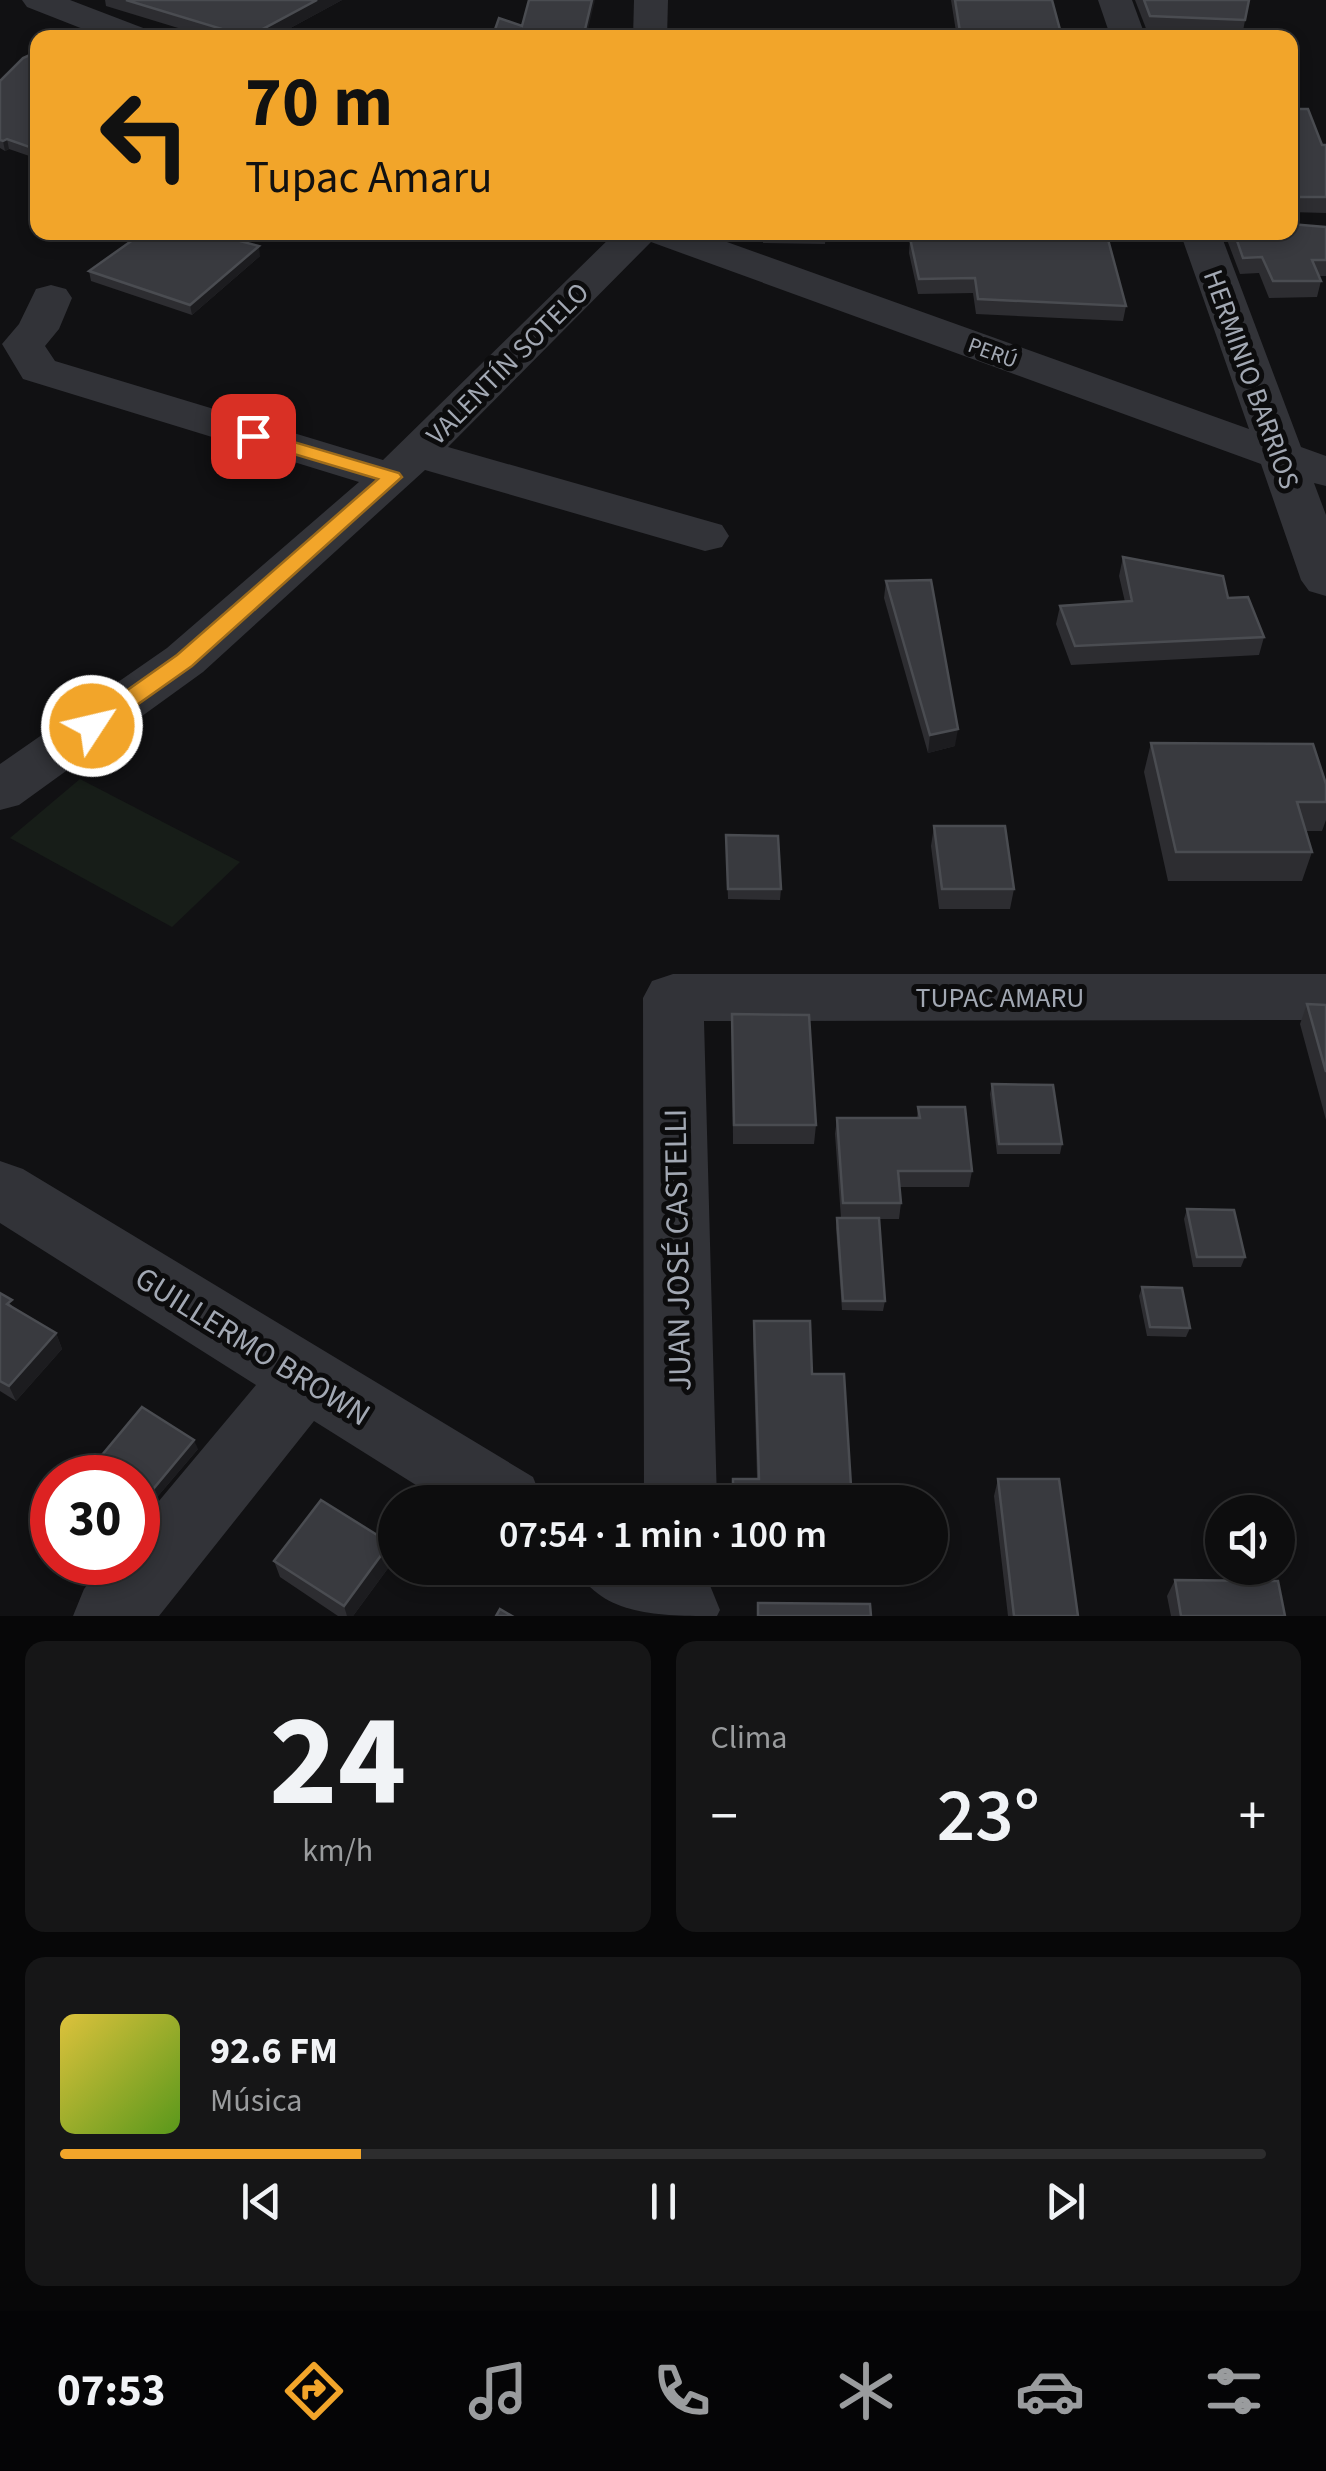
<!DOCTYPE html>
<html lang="es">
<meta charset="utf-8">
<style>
:root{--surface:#0d0d0e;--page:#161617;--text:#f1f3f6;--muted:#9a9c9e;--line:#2d2d2e;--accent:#f2a52a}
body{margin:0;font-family:"Source Sans 3",sans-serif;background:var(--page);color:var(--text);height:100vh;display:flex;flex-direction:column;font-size:38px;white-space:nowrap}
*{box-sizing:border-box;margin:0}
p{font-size:32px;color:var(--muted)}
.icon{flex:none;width:55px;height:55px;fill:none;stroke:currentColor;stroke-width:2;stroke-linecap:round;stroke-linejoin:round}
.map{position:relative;height:1616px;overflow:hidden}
.panel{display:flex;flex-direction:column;gap:25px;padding:25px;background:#070708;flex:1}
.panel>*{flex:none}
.top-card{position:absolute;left:30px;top:30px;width:1268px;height:210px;border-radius:20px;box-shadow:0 5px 15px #0003,0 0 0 2px var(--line);background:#f2a52a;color:#111;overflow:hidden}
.tools{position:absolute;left:1205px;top:1495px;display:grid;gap:20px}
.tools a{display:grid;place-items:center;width:90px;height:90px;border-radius:50%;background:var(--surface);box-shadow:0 5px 15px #0003,0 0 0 2px var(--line);font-size:50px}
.speed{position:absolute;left:30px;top:1455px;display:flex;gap:20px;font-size:50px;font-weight:700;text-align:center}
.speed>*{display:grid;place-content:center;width:130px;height:130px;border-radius:50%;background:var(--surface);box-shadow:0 5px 15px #0003,0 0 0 2px var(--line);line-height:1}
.speed .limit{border:15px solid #d22;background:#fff;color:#111}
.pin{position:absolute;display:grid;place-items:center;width:85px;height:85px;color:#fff;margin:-42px;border-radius:20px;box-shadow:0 5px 15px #0006}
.me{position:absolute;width:110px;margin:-55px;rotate:55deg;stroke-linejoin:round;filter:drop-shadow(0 0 8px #0008)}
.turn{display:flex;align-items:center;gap:35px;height:210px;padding:0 50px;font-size:45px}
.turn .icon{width:130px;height:130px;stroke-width:2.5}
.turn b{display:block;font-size:70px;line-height:85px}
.big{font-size:75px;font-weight:600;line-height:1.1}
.panel .tile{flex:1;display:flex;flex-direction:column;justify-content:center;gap:15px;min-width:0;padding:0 35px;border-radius:20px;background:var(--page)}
.panel .dial{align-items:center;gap:0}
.dial b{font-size:130px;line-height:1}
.song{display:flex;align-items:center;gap:30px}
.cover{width:120px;height:120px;border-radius:15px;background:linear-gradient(135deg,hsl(50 70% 55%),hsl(90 70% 35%))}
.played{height:10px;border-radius:5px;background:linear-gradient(90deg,var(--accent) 25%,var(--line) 25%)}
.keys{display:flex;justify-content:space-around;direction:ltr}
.heat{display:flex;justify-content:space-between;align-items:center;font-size:55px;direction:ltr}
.panel .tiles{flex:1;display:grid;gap:25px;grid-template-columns:1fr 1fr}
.tile:last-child{grid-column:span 2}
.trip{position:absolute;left:378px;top:1485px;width:570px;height:100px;border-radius:50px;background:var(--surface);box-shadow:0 5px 15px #0003,0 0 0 2px var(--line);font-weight:600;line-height:100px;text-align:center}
.tab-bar{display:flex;height:160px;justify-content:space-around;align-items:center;background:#050506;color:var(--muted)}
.tab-bar .icon{width:70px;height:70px}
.tab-bar .current{color:var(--accent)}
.tab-bar b{font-size:45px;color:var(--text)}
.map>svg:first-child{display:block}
.green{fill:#171d18}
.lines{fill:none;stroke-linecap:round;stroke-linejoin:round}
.minor{fill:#323338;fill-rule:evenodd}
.wall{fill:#2d2d31}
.shaded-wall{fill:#1c1c1f}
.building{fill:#393a3f;stroke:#4a4c51;stroke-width:2.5}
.route{fill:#f2a52a;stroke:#9d6b1b;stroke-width:2.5}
.labels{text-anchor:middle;stroke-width:10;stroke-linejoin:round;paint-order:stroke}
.far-street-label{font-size:22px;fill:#a2a8b3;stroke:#0c0c0d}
.street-label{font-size:28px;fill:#a2a8b3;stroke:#0c0c0d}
.near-street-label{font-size:32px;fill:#a2a8b3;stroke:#0c0c0d}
</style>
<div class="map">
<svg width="1326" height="1616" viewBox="0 0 1326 1616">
<rect width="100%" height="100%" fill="#111113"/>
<!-- green -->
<polygon class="green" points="80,779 240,862 172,927 10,838"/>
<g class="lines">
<!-- minor -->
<g class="minor">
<polygon points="22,0 70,0 151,31 156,38 106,38 27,7"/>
<polygon points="634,0 668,0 667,38 633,38"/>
<polygon points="1098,0 1132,0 1146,38 1111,38"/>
<polygon points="616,232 699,232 1249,429 1180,232 1220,232 1301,447 1326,456 1326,486 1314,483 1326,515 1326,596 1309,591 1301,580 1261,464 651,242 448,447 722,525 729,536 722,547 705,551 425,470 203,672 19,805 0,810 0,764 167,648 359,482 23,379 2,344 19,324 36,289 51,285 66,289 72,298 59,329 45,346 55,361 383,460"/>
<polygon points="673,974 1326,974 1326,1020 704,1021 717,1502 644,1502 643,998 652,981"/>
<polygon points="0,1161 23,1169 533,1477 543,1502 443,1502 314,1421 159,1616 73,1616 84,1589 106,1562 138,1562 138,1526 256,1385 0,1223"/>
<path d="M 576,1568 L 682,1568 L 709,1583 L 720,1610 L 717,1616 C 659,1616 602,1616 576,1568 Z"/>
</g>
</g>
<!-- wall -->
<g class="wall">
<polygon points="105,0 342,0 272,38 211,38 106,6"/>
<polygon points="951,0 1052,0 1062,37 1070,38 957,38"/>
<polygon points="1135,0 1249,0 1242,36 1147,31"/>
<polygon points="38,54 38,159 9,149 5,151 0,148 0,81"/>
<polygon points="1290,109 1322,145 1326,145 1326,213 1290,212"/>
<polygon points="1326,226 1326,276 1319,276 1321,281 1317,297 1269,298 1259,273 1240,274 1224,232 1290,232"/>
<polygon points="762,232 826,232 825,244 763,243"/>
<polygon points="1009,232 1106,232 1126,306 1123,321 976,314 973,293 918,294 909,253 910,238 1009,236"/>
<polygon points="260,256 192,315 91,281 89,271"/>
<polygon points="1123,557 1228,598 1264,637 1259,655 1071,665 1056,624 1060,606 1125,602 1119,576"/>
<polygon points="886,581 955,746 928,753 884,598"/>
<polygon points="1151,743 1326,784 1326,820 1322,831 1305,831 1312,852 1302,881 1168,881 1144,772"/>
<polygon points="934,826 1014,889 1010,909 939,909 931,846"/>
<polygon points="726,845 781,889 780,900 728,899"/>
<polygon points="1307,1004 1326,1005 1326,1120 1300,1024"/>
<polygon points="732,1014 816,1125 814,1144 733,1144"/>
<polygon points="992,1084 1062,1144 1060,1154 997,1154 990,1094"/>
<polygon points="918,1107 972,1171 969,1187 899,1187 901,1203 899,1219 879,1219 885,1301 883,1311 842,1310 836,1228 837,1218 841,1218 835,1134 837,1118 917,1118"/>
<polygon points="1187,1209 1245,1257 1241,1267 1193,1267 1184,1219"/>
<polygon points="1142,1287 1190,1328 1186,1337 1147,1336 1139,1296"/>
<polygon points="0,1293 16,1310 56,1333 62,1349 16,1401 0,1391"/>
<polygon points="754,1321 812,1374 852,1502 732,1502 733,1479 757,1479 753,1338"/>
<polygon points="198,1449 152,1503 138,1494 138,1478 112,1478 100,1470 97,1461"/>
<polygon points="998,1479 1078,1616 1008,1616 994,1496"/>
<polygon points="390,1543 394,1560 353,1616 338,1616 280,1577 274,1561"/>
<polygon points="1175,1580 1285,1616 1171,1616 1167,1596"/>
</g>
<!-- shaded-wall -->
<g class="shaded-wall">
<polygon points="317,0 342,0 272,38 248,38"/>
<polygon points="592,0 595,0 586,38 583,38"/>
<polygon points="7,139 9,149 5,151 3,141"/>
<polygon points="259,246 260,256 192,315 190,305"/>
<polygon points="958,729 955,746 928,753 930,735"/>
<polygon points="56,1333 62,1349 16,1401 9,1386"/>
<polygon points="194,1440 198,1449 152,1503 149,1494"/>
<polygon points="390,1543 394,1560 353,1616 347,1616 344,1606"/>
</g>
<!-- building -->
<g class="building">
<polygon points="126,0 317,0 248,37"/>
<polygon points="529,0 592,0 583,38 492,38 499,18 522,26"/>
<polygon points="955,0 1052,0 1062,37 1070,38 961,38"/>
<polygon points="1144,0 1249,0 1245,20 1150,16"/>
<polygon points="34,53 38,54 38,150 7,139 3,141 0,140 0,81 23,58"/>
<polygon points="1290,109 1308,109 1322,145 1326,145 1326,197 1294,197 1290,212"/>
<polygon points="1290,224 1326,227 1326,260 1312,260 1321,281 1273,281 1262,257 1243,258 1234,232 1290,232"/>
<polygon points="144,232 206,232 259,246 190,305 89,271"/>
<polygon points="1014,232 1106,232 1126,306 978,299 975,278 919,279 910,238 1014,236"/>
<polygon points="1123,557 1223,576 1228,598 1248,597 1264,637 1075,646 1060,606 1132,601"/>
<polygon points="931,580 958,729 930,735 886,581"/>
<polygon points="1151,743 1313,744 1326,784 1326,802 1297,802 1312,852 1176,852"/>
<polygon points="934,826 1005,826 1014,889 942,889"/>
<polygon points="726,835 778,836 781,889 728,889"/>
<polygon points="1307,1004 1326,1005 1326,1072"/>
<polygon points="732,1014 809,1015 816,1125 734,1125"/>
<polygon points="992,1084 1053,1085 1062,1144 999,1144"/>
<polygon points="918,1107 965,1107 972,1171 898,1171 901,1203 843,1203 837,1118 920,1118"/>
<polygon points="1187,1209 1234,1210 1245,1257 1197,1257"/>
<polygon points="837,1218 879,1218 885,1301 843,1301"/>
<polygon points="1142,1287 1182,1288 1190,1328 1150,1327"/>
<polygon points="0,1293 12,1300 7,1304 56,1333 9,1386 0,1381"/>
<polygon points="754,1321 810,1321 812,1374 844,1374 852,1502 733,1502 733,1479 759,1479"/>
<polygon points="142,1407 194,1440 149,1494 138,1487 138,1478 122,1478 97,1461"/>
<polygon points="998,1479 1059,1479 1078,1616 1014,1616"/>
<polygon points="321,1500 390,1543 344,1606 274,1561"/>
<polygon points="1175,1580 1278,1581 1285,1616 1181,1616"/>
<polygon points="758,1603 870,1604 871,1616 758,1616"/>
<polygon points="500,1609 512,1616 496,1616"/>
</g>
<!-- route -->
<polygon class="route" points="253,430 399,473 402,477 192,666 100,731 85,731 81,726 85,720 177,655 378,479 247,440 247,432"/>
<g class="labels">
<!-- far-street labels -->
<g class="far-street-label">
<text transform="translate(993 352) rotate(20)" y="8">PERÚ</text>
</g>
<!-- street labels -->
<g class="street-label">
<text transform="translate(507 363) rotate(-45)" y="10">VALENTÍN SOTELO</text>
<text transform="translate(1252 379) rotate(70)" y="10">HERMINIO BARRIOS</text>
<text x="1000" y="1007">TUPAC AMARU</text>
</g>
<!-- near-street labels -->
<g class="near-street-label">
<text transform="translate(677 1250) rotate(-91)" y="11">JUAN JOSÉ CASTELLI</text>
<text transform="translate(253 1346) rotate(32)" y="11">GUILLERMO BROWN</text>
</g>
</g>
</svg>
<div class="tools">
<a><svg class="icon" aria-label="sound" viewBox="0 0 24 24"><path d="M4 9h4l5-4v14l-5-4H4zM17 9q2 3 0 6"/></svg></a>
</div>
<div class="speed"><div class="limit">30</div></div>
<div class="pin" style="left:253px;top:436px;background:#d93025"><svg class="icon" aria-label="arrive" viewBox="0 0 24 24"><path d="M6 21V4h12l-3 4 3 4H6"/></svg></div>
<svg class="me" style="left:92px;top:726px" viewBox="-20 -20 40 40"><circle r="17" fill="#f2a52a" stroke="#fff" stroke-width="3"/><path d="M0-11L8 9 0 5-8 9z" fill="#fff"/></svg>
<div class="trip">07:54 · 1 min · 100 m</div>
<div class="top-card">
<div class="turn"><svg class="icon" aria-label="left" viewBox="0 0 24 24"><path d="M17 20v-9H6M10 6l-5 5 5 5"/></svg><div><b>70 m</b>Tupac Amaru</div></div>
</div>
</div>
<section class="panel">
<div class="tiles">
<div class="tile dial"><b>24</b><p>km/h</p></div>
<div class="tile"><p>Clima</p>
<div class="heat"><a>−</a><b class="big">23°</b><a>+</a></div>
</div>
<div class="tile">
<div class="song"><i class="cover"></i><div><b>92.6 FM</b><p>Música</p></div></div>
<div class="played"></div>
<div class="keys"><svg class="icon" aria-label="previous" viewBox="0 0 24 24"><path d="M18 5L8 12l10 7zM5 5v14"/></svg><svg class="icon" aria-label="pause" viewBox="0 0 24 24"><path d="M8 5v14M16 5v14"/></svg><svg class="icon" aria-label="next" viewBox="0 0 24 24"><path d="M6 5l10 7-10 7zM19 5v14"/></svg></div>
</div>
</div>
</section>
<nav class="tab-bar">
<b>07:53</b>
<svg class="icon current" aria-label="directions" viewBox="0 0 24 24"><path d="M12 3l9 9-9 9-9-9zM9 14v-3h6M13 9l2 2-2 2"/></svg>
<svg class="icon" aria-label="music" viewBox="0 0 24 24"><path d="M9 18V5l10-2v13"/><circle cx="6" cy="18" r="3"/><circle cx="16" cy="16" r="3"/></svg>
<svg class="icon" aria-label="phone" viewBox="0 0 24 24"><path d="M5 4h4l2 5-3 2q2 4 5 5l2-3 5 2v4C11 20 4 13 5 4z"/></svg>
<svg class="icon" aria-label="climate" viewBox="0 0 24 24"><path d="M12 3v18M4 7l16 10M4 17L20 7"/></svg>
<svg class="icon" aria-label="car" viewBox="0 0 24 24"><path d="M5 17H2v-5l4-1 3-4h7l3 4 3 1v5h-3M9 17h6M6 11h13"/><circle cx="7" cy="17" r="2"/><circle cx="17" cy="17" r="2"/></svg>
<svg class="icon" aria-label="filters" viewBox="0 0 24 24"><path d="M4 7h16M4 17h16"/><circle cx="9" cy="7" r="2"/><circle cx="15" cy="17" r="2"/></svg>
</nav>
